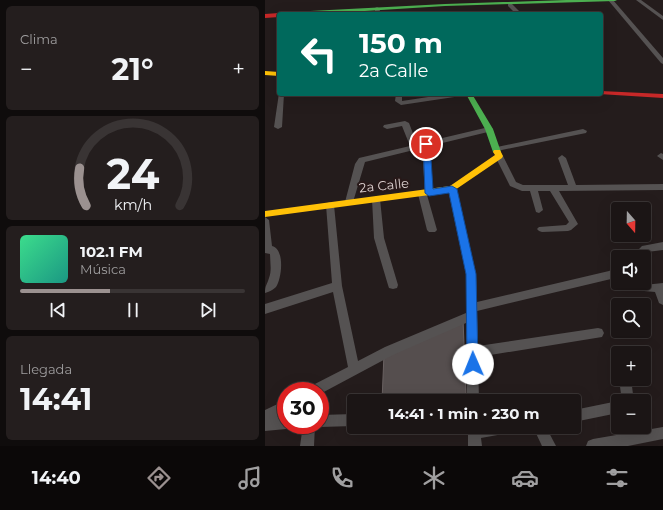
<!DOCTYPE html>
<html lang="es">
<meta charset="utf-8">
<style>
:root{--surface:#1b1515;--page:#241e1e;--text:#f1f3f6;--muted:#a09fa0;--line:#393434;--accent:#9b9190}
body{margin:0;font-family:Montserrat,sans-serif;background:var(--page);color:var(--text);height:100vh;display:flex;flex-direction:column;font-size:15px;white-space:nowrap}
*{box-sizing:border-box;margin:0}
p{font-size:13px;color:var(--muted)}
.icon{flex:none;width:22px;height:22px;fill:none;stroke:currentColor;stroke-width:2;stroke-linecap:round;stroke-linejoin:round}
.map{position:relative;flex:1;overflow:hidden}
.details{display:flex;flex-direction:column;gap:6px;padding:6px;background:#0f0c0c;width:265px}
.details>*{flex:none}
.hud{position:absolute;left:12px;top:12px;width:326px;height:84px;border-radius:4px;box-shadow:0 4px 16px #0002,0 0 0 1px var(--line);background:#00695c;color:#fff;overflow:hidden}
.needle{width:26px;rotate:160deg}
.buttons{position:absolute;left:346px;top:202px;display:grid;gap:8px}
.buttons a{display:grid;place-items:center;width:40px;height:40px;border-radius:4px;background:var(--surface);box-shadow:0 4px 16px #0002,0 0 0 1px var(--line);font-size:20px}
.speed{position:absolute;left:12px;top:382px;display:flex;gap:8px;font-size:20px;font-weight:700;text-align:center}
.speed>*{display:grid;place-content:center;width:52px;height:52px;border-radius:50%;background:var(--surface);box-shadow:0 4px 16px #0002,0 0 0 1px var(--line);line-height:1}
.speed .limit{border:6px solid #d22;background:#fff;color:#111}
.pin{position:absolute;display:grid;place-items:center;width:34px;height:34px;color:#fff;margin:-17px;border:2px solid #fff;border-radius:50%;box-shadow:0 1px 4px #0007}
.me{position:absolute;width:44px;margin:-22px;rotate:359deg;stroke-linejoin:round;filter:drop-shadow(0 0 3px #0008)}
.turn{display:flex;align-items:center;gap:14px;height:84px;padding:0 16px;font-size:18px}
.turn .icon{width:52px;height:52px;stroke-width:2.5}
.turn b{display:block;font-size:28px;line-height:34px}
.big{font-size:30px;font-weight:700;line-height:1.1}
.details .card{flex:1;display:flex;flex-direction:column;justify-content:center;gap:6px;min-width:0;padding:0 14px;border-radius:6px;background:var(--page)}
.details .dial{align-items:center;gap:0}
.dial svg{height:104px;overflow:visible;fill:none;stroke:var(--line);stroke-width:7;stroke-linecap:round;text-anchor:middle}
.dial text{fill:var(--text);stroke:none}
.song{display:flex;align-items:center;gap:12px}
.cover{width:48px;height:48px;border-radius:6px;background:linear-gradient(135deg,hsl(150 70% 55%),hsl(170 70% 35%))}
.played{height:4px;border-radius:2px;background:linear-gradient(90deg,var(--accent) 40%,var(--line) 40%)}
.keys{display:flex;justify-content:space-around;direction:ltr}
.heat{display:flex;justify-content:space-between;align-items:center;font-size:22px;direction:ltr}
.trip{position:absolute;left:82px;top:394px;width:234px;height:40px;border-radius:4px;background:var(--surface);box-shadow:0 4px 16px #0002,0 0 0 1px var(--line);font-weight:700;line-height:40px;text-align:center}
.tabs{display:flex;height:64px;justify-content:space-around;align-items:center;background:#0b0808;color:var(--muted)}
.tabs .icon{width:28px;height:28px}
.tabs .active{color:var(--accent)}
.tabs b{font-size:18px;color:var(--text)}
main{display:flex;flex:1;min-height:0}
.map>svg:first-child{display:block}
.building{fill:#554e4e;stroke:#6a6262}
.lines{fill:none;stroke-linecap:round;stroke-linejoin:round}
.street{fill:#555252;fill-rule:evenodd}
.fast{fill:#4caf50;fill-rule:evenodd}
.slow{fill:#ffc107;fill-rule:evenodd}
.jam{fill:#c62828;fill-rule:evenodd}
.route{fill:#1a73e8;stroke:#114b97}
.labels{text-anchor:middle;stroke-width:4;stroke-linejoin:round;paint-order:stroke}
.street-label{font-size:13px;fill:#dbd0cf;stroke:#281919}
</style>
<main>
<section class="details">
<div class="card"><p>Clima</p>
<div class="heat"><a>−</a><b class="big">21°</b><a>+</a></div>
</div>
<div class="card dial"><svg viewBox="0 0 100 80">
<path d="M14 69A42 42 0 1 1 86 69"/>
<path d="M14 69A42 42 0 0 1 9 40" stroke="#9b9190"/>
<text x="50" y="56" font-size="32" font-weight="700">24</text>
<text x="50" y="72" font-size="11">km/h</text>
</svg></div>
<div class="card">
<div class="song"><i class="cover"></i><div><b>102.1 FM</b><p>Música</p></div></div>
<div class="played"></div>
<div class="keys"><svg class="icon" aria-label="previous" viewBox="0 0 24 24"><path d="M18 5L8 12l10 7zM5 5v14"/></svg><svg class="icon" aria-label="pause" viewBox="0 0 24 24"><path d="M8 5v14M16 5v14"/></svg><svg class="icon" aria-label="next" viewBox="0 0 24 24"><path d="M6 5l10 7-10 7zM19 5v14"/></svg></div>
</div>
<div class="card"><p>Llegada</p><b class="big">14:41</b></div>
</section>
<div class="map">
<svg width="398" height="446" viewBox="0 0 398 446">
<rect width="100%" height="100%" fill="#241c1c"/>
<!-- building -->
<polygon class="building" points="198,319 201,395 205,397 205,401 117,401 119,354"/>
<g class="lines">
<!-- street -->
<g class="street">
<polygon points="343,0 348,0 398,58 398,64 396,63"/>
<polygon points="371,0 376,0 398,16 398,20"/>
<polygon points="243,4 247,4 257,14 251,14 243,6"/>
<polygon points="112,7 114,8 116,14 110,14 110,8"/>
<polygon points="14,93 14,94 19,94 17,127 13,129 9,127"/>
<polygon points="131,94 137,94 137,101 183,94 199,94 196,96 136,105 130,101"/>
<polygon points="140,121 144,123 152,144 224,127 228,129 227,131 165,146 168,193 167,195 162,195 172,230 170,232 164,232 162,230 153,194 154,192 160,192 157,148 100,162 88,202 84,205 80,202 90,164 94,158 145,146 137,126 122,129 118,127 119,125"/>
<polygon points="318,129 322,131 321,133 232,151 228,149 232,147"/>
<polygon points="234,153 238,156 251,182 258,185 303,185 293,158 297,155 301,158 311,185 398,184 398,190 294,191 313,224 306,230 303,231 277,232 274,231 272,229 274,227 301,225 304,222 285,191 273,191 278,210 274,213 271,212 265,191 257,191 245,186 230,156"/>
<polygon points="396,153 398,154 398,160 392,156"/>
<polygon points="187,186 191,189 211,274 212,302 344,271 353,267 353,276 346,279 212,311 213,346 333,328 337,329 339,333 337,337 213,357 214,401 202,401 201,323 128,355 55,394 55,391 42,391 44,387 83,367 68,292 0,314 0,304 67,283 61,205 62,203 65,202 69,205 77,286 93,361 120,347 201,313 201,274 183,189"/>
<polygon points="111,196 115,199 119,238 133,285 132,288 128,289 124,288 123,285 109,238 107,199"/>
<path d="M 0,217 L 4,220 L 7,246 C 20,249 17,278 11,287 C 8,290 4,292 0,293 C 0,285 2,285 4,278 C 7,270 5,262 5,254 L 0,253 Z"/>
<polygon points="398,242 398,250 382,252 384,257 382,260 379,261 379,257 374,257 372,251 377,246"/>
<polygon points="398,283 398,305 394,303 390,292 379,291 378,288 379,285"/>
<polygon points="354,379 366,379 368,394 365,401 353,401 353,413 309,422 309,410 353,401 356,394"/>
<polygon points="21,400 21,413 12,417 21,417 21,425 27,425 26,428 21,429 0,431 0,410"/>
<polygon points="89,414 89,426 55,427 50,425 49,446 35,446 38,425 55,425 55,415"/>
<polygon points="203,427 250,427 249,432 216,438 217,446 203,446"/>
<polygon points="268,427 281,427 291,446 277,446"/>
<polygon points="398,427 398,439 363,446 321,446 323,441 328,439"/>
</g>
<!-- fast -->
<g class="fast">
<polygon points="301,0 352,0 350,1 180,6 52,14 23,14 26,12 180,4"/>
<polygon points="201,94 207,94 228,129 236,152 235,154 232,154 228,152 220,129"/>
</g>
<!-- slow -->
<g class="slow">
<polygon points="0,71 14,72 14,76 0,75"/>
<polygon points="229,150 235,150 238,156 237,158 187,192 0,217 0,211 185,186 230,155 228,152"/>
</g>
<!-- jam -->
<g class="jam">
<polygon points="0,14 14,13 16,14 14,14 14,17 0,18"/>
<polygon points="336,91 398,94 398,98 334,94 336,94"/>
</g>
</g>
<!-- route -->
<polygon class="route" points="158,142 161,142 165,144 168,189 187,186 192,189 211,274 213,364 212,368 208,370 203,368 202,364 201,274 184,193 164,196 160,193"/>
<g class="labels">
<!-- street labels -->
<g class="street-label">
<text transform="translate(119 185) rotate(-6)" y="5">2a Calle</text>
</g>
</g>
</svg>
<div class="buttons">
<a><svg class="needle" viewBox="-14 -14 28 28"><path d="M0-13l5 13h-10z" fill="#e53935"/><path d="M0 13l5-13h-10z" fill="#a09fa0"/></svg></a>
<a><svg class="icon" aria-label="sound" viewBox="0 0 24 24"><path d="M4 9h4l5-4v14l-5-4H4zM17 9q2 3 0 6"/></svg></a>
<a><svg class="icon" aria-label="search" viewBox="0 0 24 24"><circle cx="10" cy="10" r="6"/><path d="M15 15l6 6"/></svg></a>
<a>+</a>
<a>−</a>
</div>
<div class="speed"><div class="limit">30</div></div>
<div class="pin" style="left:161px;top:144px;background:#d93025"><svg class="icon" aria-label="arrive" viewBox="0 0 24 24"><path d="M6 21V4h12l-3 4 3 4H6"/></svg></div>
<svg class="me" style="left:208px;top:364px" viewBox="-20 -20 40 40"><circle r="19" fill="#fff"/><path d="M0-13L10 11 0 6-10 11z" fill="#1a73e8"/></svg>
<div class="trip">14:41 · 1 min · 230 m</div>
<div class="hud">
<div class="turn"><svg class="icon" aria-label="left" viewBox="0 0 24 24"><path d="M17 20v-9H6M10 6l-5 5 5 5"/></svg><div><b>150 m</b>2a Calle</div></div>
</div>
</div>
</main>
<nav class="tabs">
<b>14:40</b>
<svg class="icon active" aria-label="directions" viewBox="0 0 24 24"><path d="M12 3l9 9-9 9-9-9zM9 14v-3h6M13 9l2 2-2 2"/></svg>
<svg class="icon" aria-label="music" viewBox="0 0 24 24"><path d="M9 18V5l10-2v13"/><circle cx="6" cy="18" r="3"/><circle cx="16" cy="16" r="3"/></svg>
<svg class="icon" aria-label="phone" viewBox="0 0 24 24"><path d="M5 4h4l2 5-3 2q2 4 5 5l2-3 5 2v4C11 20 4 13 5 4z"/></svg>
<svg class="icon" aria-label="climate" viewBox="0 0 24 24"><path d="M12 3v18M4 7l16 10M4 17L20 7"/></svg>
<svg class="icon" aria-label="car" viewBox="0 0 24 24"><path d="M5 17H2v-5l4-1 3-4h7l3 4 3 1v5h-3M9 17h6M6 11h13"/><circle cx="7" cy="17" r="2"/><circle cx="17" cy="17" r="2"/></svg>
<svg class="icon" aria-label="filters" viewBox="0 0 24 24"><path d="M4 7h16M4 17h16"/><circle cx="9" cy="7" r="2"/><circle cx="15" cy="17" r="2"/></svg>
</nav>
